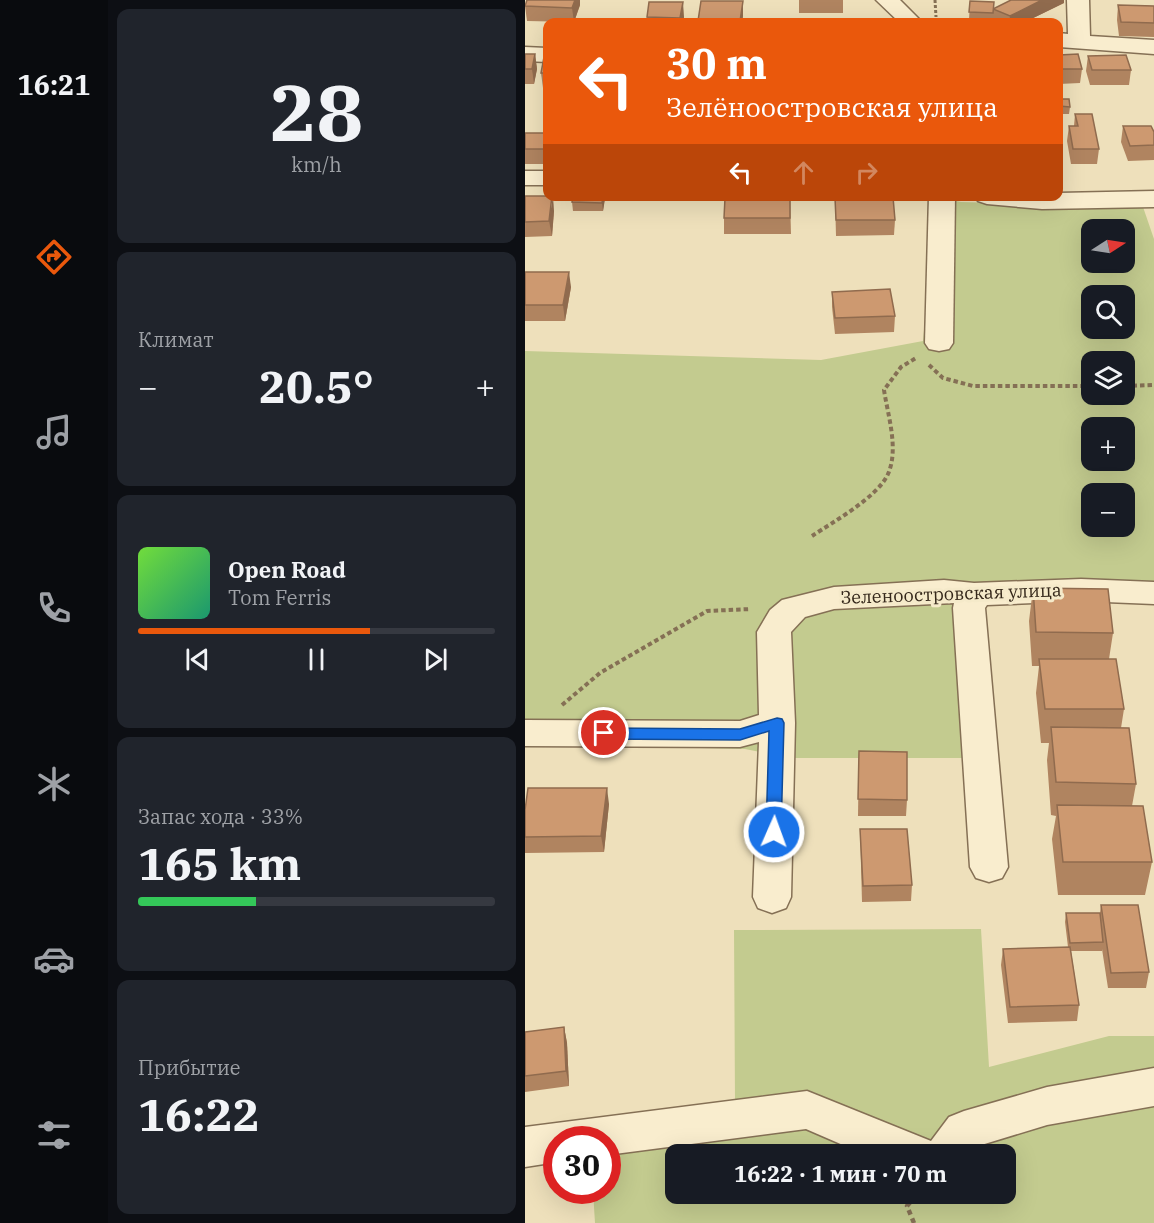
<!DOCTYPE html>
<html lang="ru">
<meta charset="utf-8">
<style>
:root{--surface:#171b24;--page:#20242c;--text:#f1f3f6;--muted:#9ea1a6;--line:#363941;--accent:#ea580c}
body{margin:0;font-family:"IBM Plex Serif",serif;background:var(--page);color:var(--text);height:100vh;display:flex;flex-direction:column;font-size:22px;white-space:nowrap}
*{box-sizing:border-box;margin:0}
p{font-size:20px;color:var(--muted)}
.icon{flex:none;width:33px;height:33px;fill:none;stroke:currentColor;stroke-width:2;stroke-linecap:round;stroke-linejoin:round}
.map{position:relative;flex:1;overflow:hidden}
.sheet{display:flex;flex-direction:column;gap:9px;padding:9px;background:#0d0f14;width:417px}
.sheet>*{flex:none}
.top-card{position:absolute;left:18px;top:18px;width:520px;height:183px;border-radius:12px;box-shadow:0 6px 24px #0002;background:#ea580c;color:#fff;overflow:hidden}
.needle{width:39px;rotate:78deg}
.fabs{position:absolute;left:556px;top:219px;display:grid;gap:12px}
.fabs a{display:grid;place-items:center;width:54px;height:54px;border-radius:12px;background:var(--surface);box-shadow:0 6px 24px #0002;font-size:30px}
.speed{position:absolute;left:18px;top:1126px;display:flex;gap:12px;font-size:30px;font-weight:700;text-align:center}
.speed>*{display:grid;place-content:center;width:78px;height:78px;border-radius:50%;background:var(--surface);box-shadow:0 6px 24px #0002;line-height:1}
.speed .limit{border:9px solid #d22;background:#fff;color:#111}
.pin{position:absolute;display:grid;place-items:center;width:51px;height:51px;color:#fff;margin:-26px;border:3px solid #fff;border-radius:50%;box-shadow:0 2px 6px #0007}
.me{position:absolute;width:66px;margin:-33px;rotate:2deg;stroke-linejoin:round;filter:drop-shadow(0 0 4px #0008)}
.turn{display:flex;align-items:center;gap:21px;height:126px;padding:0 24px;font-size:27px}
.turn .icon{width:78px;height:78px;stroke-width:2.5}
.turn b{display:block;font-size:42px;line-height:51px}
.lanes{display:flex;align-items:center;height:57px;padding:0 24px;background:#0003;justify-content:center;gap:30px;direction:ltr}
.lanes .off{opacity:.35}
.big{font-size:45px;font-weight:700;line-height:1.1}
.sheet .widget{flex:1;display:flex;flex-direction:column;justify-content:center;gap:9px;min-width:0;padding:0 21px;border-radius:12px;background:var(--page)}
.sheet .dial{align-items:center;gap:0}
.dial b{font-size:78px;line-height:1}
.song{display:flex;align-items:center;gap:18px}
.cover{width:72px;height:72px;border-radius:9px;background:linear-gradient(135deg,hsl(100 70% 55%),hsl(160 70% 35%))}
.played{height:6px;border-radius:3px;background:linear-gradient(90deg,var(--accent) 65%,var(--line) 65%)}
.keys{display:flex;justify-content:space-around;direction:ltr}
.heat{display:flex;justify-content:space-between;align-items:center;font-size:33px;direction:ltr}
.charge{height:9px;border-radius:4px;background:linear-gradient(90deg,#34c759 33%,var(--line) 0)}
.trip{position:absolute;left:140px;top:1144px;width:351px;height:60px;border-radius:12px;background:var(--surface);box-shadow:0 6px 24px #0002;font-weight:700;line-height:60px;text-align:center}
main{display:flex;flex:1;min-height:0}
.tab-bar{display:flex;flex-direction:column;width:108px;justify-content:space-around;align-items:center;background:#090b0e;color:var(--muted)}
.tab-bar .icon{width:42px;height:42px}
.tab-bar .current{color:var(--accent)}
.tab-bar b{font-size:27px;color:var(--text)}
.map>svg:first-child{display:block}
.green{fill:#c3cb8f;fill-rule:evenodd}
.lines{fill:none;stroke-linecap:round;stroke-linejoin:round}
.minor-casing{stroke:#857055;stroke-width:3}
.path-far2{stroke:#857055;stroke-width:3;stroke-dasharray:3 2;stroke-linecap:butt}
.path-far1{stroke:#857055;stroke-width:4;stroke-dasharray:4.5 3;stroke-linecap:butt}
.path{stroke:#857055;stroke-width:4.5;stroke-dasharray:5 4;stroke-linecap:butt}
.minor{fill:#f9edce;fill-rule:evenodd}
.wall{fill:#b08460}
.shaded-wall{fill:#906b4e}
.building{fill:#cd9970;stroke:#906b4e;stroke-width:1.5}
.route{fill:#1a73e8;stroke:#114b97;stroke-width:1.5}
.labels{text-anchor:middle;stroke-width:6;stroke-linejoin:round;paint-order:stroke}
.street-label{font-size:18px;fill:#34271a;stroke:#f5eaca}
</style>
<main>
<nav class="tab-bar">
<b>16:21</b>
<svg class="icon current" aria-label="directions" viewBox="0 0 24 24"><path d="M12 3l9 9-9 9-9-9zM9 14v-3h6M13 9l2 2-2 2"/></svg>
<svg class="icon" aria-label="music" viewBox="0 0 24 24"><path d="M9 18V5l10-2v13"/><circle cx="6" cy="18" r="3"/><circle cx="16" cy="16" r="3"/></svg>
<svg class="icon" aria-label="phone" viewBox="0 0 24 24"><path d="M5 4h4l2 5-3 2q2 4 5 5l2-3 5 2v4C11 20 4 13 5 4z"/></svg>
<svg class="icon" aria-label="climate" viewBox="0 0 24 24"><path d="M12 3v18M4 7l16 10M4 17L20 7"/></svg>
<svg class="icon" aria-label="car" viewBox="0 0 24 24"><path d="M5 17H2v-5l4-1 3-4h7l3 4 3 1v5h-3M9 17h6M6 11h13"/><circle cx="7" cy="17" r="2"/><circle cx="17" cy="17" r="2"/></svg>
<svg class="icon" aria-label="filters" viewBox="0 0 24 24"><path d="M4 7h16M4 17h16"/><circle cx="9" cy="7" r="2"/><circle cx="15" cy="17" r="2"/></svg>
</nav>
<section class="sheet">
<div class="widget dial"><b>28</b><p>km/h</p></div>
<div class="widget"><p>Климат</p>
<div class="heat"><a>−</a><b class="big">20.5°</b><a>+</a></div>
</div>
<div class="widget">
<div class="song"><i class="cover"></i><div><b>Open Road</b><p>Tom Ferris</p></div></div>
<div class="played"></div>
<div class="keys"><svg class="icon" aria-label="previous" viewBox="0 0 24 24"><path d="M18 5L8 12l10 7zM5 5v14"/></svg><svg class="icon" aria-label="pause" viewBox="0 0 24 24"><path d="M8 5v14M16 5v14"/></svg><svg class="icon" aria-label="next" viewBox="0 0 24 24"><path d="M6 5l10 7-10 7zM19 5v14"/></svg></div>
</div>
<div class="widget"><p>Запас хода · 33%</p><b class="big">165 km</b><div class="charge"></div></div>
<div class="widget"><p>Прибытие</p><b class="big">16:22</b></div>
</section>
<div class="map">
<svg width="629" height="1223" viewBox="0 0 629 1223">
<rect width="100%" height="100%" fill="#eee0bb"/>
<!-- green -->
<g class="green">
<path d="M 412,197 L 436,202 L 618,207 L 629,239 L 629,584 L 462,583 L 443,758 L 266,758 L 220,749 L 0,744 L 0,351 L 296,360 L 398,341 ZM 567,230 L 600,230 L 600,262 L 567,262 ZM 567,296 L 600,296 L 600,328 L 567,328 ZM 567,362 L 600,362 L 600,394 L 567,394 ZM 567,428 L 600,428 L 600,460 L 567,460 ZM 567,494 L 600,494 L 600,526 L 567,526 Z"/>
<path d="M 456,929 L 464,1067 L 584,1036 L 629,1036 L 629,1223 L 70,1223 L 68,1191 L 82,1191 L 82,1140 L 79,1118 L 210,1100 L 209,930 ZM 150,1155 L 480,1155 L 480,1194 L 150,1194 Z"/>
</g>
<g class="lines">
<!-- minor casing -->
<g class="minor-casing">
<g id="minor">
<polygon points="351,0 375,0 397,22 374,22"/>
<polygon points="542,0 564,0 565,36 629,40 629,54 534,47 534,33 543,34"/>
<polygon points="0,47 22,48 22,62 0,61"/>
<rect x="0" y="171" width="22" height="14"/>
<polygon points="629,191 629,207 517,209 462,204 453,201 450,196 534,196 534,193"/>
<polygon points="404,196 430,196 428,343 424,349 414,351 404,349 400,343"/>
<polygon points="556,579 629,582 629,604 556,601 462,605 460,608 483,867 477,878 464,882 451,878 445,867 428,608 429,603 309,609 280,617 266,632 270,723 266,897 261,908 247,913 233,908 228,897 234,742 215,747 0,746 0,720 215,721 234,715 232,632 245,610 257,600 309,587 419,580 449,583"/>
<polygon points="629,1068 629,1106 522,1125 453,1146 447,1155 341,1155 281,1129 82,1155 82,1140 32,1140 32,1162 0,1167 0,1127 282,1091 406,1141 424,1117 439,1111 522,1087"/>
</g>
</g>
<!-- path-far2 -->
<polyline class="path-far2" points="410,0 411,17"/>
<!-- path-far1 -->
<g class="path-far1">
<polyline points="404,365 418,378 448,386 567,386"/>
<polyline points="600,386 629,385"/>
<path d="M 287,536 C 308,522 353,497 363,474 C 374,449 363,416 359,390 L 376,367 L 391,358"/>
<polyline points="37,705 75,673 182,611 226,609"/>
</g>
<!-- path -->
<polyline class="path" points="389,1223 382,1206 392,1194"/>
<!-- minor -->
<use href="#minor" class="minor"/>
</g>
<!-- wall -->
<g class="wall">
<rect x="274" y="0" width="44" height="13"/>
<polygon points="176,1 218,1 218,16 217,22 173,22"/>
<polygon points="445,1 469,9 539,3 500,22 467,22 467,21 444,20"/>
<polygon points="55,5 49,22 2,21 0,6"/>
<polygon points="593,5 629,6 629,37 594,36 592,20"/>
<polygon points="122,17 159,17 158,22 122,22"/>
<polygon points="0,54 10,54 12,69 9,84 0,84"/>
<polygon points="534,55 557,69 555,83 534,84"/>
<polygon points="563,56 606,70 604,85 565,85 561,71"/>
<polygon points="22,57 22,88 18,88 16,73"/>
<polygon points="534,99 545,107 544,114 534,114"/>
<polygon points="550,114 574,149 572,164 546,164 542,141 544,126 549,126"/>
<polygon points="598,126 629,132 629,160 603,161 596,142"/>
<rect x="0" y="133" width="22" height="31"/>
<polygon points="0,196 29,211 27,236 0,237"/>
<polygon points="48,196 80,196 78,211 48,211 47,202"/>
<polygon points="265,197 266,234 199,234 199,218"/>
<polygon points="310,198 370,220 369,235 311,236"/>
<polygon points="0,272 46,287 40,321 0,321"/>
<polygon points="307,292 370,316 369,332 310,334 307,307"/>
<polygon points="508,588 588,633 584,659 599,709 596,728 611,784 607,806 627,862 620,895 533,895 527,839 531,816 526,815 522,760 524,743 516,743 511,693 514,666 507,666 504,621"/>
<polygon points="334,751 382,800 381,816 333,816"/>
<polygon points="84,804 79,852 0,853 0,810"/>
<polygon points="335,829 387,885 386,901 337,902"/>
<polygon points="576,905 624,972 621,988 583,988 577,949 577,951 546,951 554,1005 552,1021 483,1023 476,965 478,949 543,947 540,922 541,913 575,913"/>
<polygon points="39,1027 42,1043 44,1086 0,1092 0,1032"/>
</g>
<!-- shaded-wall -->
<g class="shaded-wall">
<polygon points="50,0 55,0 55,5 49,22 47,8"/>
<polygon points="517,0 539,0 539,3 500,22 484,22 485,16"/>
<polygon points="218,1 218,16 217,22 215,22"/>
<polygon points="158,2 159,17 158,22 156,22 155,18"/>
<polygon points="10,54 12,69 9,84 7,69"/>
<polygon points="28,196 29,211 27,236 24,221"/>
<polygon points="78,196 80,196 80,199 78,211 77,203"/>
<polygon points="44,272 46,287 40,321 38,305"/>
<polygon points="82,788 84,804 79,852 76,836"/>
<polygon points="39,1027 42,1043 44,1086 41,1071"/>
</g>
<!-- building -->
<g class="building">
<polygon points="2,0 50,0 47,8 0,6"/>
<polygon points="486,0 517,0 485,16 468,9"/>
<polygon points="176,1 218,1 215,21 173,21"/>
<polygon points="445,1 469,2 468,13 444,12"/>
<polygon points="124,2 158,2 155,18 122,17"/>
<polygon points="593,5 629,6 629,23 596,22"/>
<polygon points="340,20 340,22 312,22 312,21"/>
<polygon points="0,54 10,54 7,69 0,69"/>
<polygon points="553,54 557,69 534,69 534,55"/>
<polygon points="601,55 606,70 567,70 563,56"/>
<polygon points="19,57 22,57 22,73 16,73"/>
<polygon points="534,99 544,99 545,107 534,106"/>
<polygon points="550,114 567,114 574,149 548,149 544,126 553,126"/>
<polygon points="598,126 626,126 629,132 629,145 605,146"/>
<rect x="0" y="133" width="22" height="16"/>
<polygon points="0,196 27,196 24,221 0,222"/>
<polygon points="48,196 78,196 77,203 47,202"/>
<polygon points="265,197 265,218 199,218 200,198"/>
<polygon points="368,197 370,220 311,220 310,198"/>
<polygon points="0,272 44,272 38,305 0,305"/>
<polygon points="365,289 370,316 310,318 307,292"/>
<polygon points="508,588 583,589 588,633 511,632"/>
<polygon points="514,659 591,659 599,709 520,709"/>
<polygon points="526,727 604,728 611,784 531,782"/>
<polygon points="334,751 382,752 382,800 333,799"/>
<polygon points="3,788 82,788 76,836 0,837 0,810"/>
<polygon points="532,805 618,806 627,862 538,862"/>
<polygon points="335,829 382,829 387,885 338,886"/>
<polygon points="576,905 613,905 624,972 586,973"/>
<polygon points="541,913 575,913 578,942 545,943"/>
<polygon points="545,947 554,1005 485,1007 478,949"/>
<polygon points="39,1027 41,1071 0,1076 0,1032"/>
</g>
<!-- route -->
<polygon class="route" points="252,718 257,719 259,723 256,832 254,836 243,836 241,832 244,731 215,740 79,739 74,737 72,733 74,729 79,728 215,729"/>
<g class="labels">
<!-- street labels -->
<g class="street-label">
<text transform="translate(426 594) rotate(-2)" y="6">Зеленоостровская улица</text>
</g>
</g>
</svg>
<div class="fabs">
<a><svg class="needle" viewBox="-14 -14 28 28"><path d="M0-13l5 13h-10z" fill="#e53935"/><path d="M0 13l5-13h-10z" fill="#9ea1a6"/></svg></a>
<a><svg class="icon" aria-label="search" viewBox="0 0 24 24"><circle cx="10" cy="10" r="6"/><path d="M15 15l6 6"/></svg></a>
<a><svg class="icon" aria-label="layers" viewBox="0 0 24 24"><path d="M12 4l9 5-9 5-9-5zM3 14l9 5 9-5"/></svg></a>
<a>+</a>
<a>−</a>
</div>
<div class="speed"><div class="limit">30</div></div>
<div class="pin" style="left:79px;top:733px;background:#d93025"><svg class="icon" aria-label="arrive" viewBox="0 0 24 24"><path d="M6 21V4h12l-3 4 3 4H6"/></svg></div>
<svg class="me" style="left:249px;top:832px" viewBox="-20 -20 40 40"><circle r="17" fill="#1a73e8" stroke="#fff" stroke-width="3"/><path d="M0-11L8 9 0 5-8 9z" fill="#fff"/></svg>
<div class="trip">16:22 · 1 мин · 70 m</div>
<div class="top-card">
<div class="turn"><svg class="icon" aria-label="left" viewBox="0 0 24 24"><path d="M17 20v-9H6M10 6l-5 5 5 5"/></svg><div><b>30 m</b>Зелёноостровская улица</div></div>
<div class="lanes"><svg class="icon" aria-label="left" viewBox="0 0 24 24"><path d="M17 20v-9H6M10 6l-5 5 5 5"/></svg><svg class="icon off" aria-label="ahead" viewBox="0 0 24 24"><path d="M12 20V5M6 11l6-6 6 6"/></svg><svg class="icon off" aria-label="right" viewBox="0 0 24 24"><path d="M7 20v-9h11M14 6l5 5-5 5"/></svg></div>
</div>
</div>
</main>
